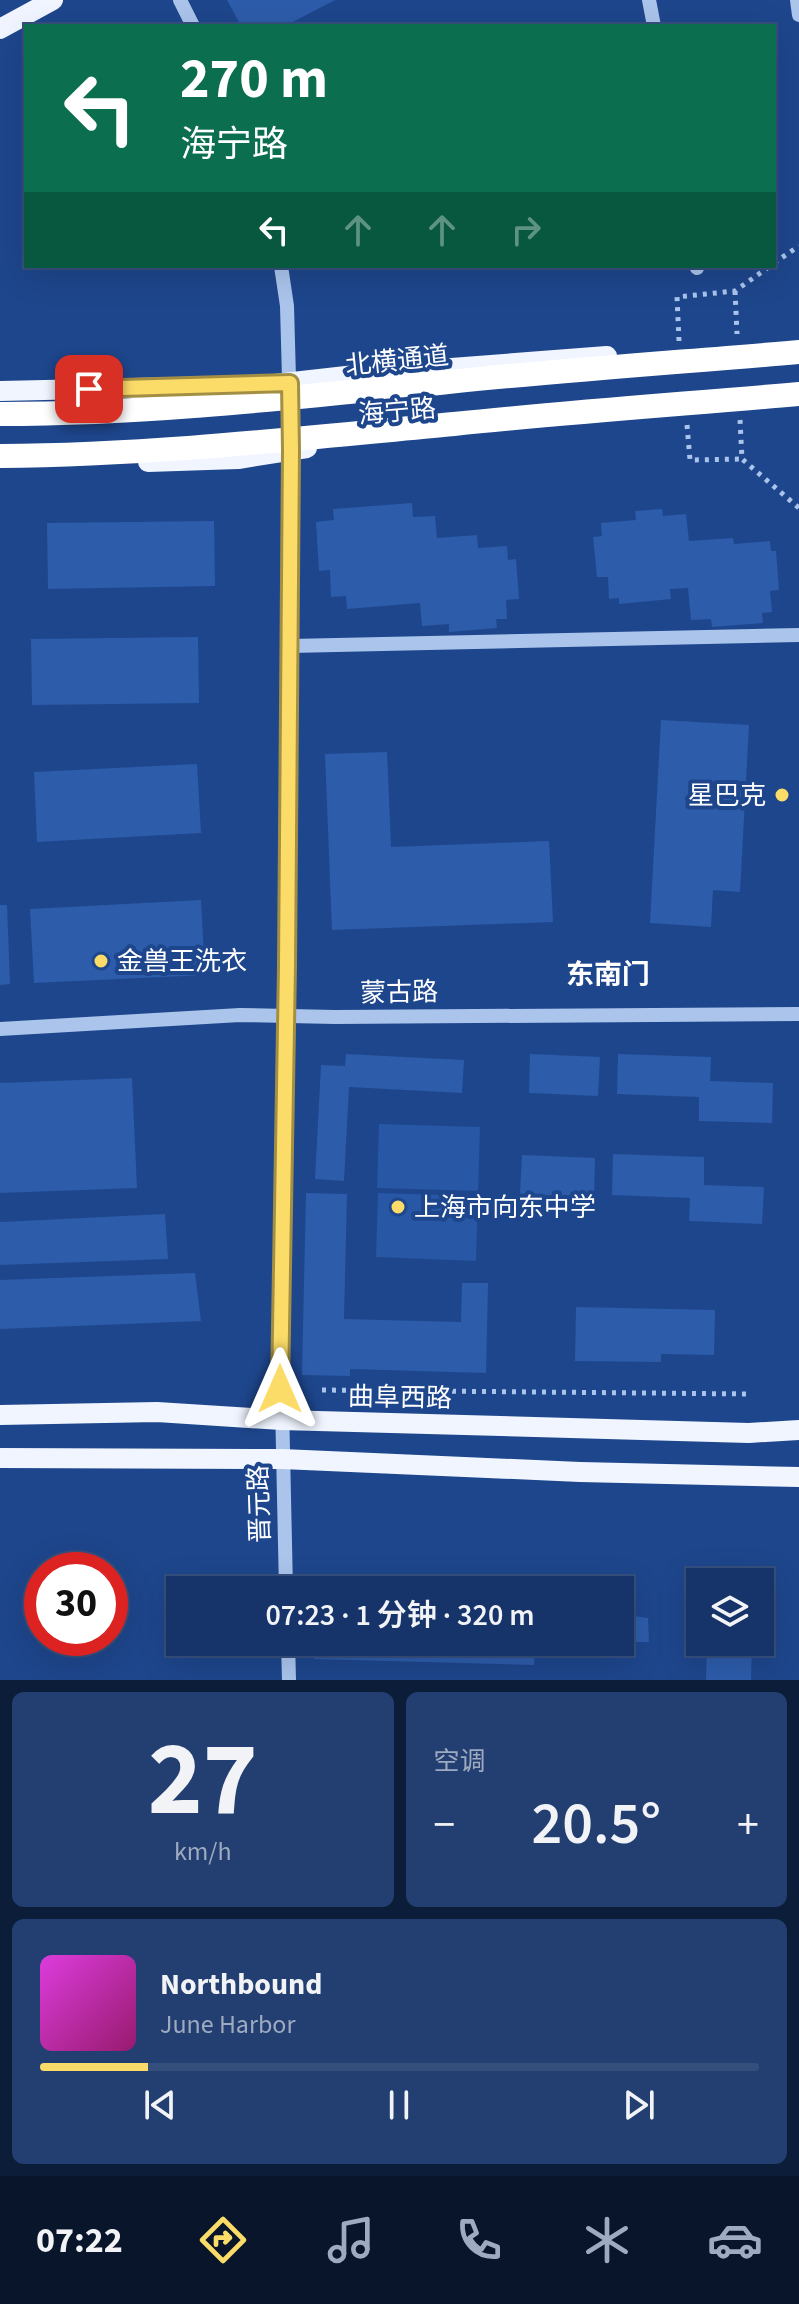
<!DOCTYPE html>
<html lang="zh">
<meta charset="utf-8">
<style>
:root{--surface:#163469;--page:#233f71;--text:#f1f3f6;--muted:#9eaac0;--line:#354f7d;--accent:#fbdc69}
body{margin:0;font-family:"Source Sans 3","Noto Sans SC",sans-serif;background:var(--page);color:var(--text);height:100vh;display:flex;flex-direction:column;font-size:30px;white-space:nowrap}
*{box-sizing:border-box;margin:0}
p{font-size:26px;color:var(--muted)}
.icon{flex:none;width:44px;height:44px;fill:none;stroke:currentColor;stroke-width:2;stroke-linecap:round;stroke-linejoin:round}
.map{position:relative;height:1680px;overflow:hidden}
.panel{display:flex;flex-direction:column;gap:12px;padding:12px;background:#0c1d3a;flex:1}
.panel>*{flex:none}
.banner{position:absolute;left:24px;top:24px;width:752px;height:244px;border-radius:0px;box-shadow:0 8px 32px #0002,0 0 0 2px var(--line);background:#0b6e4f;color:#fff;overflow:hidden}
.buttons{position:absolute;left:686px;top:1568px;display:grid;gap:16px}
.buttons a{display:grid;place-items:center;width:88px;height:88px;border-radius:0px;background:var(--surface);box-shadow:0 8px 32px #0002,0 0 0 2px var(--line);font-size:40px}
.speed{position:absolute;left:24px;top:1552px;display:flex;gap:16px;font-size:40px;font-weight:700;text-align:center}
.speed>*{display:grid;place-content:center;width:104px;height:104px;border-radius:50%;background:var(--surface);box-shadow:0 8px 32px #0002,0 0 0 2px var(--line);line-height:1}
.speed .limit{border:12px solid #d22;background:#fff;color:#111}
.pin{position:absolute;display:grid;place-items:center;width:68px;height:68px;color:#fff;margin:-34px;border-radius:16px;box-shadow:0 4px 12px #0006}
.me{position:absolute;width:88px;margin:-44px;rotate:0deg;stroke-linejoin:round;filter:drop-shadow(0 0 6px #0008)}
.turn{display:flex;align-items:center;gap:28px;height:168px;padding:0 24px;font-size:36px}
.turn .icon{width:104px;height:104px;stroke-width:2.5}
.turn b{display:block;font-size:56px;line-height:68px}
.lanes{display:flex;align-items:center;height:76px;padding:0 24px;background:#0003;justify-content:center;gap:40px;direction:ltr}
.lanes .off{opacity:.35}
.big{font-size:60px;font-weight:600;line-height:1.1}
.panel .tile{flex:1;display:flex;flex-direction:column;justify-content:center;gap:12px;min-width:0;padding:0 28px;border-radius:12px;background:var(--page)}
.panel .dial{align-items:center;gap:0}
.dial b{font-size:104px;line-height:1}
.song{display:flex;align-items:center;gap:24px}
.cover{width:96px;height:96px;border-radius:12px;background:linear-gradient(135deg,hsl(300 70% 55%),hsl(320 70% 35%))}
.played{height:8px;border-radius:4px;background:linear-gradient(90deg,var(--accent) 15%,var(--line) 15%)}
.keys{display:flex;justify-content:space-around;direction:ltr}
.heat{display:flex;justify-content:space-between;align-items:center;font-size:44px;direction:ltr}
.panel .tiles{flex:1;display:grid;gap:12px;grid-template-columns:1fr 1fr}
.tile:last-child{grid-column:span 2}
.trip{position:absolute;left:166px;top:1576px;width:468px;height:80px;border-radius:0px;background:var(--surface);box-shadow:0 8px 32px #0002,0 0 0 2px var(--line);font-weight:600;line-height:80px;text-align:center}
.tabs{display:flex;height:128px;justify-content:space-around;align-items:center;background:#09152a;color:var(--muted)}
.tabs .icon{width:56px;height:56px}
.tabs .active{color:var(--accent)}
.tabs b{font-size:36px;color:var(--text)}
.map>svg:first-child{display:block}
.green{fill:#2757a5}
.building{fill:#2d5caa}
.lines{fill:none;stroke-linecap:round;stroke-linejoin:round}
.path{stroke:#aac4ec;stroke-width:5;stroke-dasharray:4 6;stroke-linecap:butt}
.minor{stroke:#aac4ec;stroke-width:14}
.major{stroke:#f0f5ff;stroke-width:20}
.path-bridge{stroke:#aac4ec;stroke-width:5;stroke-dasharray:4 6;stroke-linecap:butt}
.highway-bridge{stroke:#fff;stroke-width:24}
.route-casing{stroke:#a38f44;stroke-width:20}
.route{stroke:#fbdc69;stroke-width:14}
.poi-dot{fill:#fbdc69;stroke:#1e468c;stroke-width:3}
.labels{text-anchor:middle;stroke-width:8;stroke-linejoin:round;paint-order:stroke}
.street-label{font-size:26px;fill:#fff;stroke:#1e468c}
.poi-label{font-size:26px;fill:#fff;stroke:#1e468c;text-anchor:start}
.neighbourhood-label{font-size:28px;font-weight:bold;fill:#fff;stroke:#1e468c}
</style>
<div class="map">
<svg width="799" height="1680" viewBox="0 0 799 1680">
<rect width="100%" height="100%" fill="#1e468c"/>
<!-- green -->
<g class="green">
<polygon points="379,1124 480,1127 478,1191 377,1188"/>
<polygon points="378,1193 478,1196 476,1261 376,1257"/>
</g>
<!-- building -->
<g class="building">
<polygon points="227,0 335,0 285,26 241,26"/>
<polygon points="412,503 413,517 435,516 437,538 477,535 478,548 507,546 508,560 516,559 519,599 506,600 507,619 496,619 497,628 449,632 449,624 422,626 420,603 347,609 346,596 331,597 330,570 319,571 316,522 334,520 333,509"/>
<polygon points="662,509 663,516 686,514 689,541 733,538 734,544 770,541 771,551 776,551 779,590 770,591 772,612 762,613 763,623 712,627 711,619 691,620 688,588 670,589 671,599 619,604 619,598 609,599 608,577 597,577 593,537 602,536 601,523 636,520 635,511"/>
<polygon points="214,521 215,586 48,589 47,523"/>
<polygon points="198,637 199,703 32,705 31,639"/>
<polygon points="661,720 749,725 740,892 713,890 711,927 650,923"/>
<polygon points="387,752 391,847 549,841 553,922 332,930 325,754"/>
<polygon points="197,764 201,833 37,842 34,772"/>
<polygon points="201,900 205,975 34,983 30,909"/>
<polygon points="0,905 7,905 10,984 0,985"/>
<polygon points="346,1054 464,1060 462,1093 349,1087 344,1181 315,1179 321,1065 345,1066"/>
<polygon points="530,1054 600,1057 598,1096 529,1093"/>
<polygon points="618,1054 711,1057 710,1081 773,1083 772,1123 699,1121 699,1097 617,1094"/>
<polygon points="132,1078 137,1188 0,1193 0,1083"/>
<polygon points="613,1154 704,1157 704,1185 764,1187 762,1224 689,1221 690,1198 612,1195"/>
<polygon points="522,1155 595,1158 594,1197 520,1194"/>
<polygon points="306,1193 347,1194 344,1319 461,1322 462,1283 488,1283 486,1373 350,1369 350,1376 302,1375"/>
<polygon points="165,1214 168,1259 0,1265 0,1222"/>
<polygon points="195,1273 201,1321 0,1329 0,1280"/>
<polygon points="576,1307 715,1310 714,1355 661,1354 661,1362 575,1361"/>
<polygon points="558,1582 597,1583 597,1590 559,1590"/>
<polygon points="620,1592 626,1596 626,1603 632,1603 633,1616 648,1618 649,1642 620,1642"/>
<polygon points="314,1642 535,1642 534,1665 314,1659"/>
<polygon points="707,1642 752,1642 751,1680 706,1680"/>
</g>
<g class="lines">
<!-- path -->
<g class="path">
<polyline points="774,263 799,246"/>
<polyline points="679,341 677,297 735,291 770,266"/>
<polyline points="687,425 690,460 742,459"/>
<polyline points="322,1390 751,1394"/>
</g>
<!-- minor -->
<g class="minor">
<polyline points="180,0 193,26"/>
<polyline points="649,0 654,26"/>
<polyline points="797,0 799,15"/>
<polyline points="281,266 287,306 291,451 287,966 280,1310 286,1590"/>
<polyline points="696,266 697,268"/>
<polyline points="290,646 799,635"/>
<polyline points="0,1029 240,1015 335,1017 799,1014"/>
<polyline points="288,1642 289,1680"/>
</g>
<!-- major -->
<g class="major">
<polyline points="0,29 53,0"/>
<polyline points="0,391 266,385 346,376 607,356"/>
<polyline points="148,462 238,459 307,448"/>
<polyline points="0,1415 157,1412 281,1420 749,1433 799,1430"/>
<polyline points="0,1458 282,1459 580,1472 799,1477"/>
</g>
<!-- path-bridge -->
<g class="path-bridge">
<polyline points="735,291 737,334"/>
<polyline points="740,420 742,459 799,508"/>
</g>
<!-- highway-bridge -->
<g class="highway-bridge">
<path d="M 0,414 C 150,414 299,397 448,382 C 565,370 682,362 799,352"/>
<path d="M 0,456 C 152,455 303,438 454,424 C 569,412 684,404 799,394"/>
</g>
</g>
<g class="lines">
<!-- route casing -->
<g class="route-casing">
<polyline id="route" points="89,389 290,383 291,451 287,966 280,1389"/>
</g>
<!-- route -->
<use href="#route" class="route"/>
</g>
<!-- markers -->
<g class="poi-dot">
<circle cx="782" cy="795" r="8"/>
<circle cx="101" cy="961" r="8"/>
<circle cx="398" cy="1207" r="8"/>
</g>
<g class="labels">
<!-- street labels -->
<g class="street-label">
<text transform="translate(397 360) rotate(-6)" y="9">北横通道</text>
<text transform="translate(397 411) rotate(-5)" y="9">海宁路</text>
<text transform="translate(399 992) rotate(-1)" y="9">蒙古路</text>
<text transform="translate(400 1397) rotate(1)" y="9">曲阜西路</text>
<text transform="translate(259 1504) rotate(-92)" y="9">晋元路</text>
</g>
<!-- poi labels -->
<g class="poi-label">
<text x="766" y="804" text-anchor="end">星巴克</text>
<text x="117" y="970">金兽王洗衣</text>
<text x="414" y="1216">上海市向东中学</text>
</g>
<!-- neighbourhood labels -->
<g class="neighbourhood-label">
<text x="608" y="984">东南门</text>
</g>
</g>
</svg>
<div class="buttons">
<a><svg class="icon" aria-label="layers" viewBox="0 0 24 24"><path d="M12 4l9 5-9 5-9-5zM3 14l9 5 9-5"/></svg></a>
</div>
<div class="speed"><div class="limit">30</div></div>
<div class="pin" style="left:89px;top:389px;background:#d93025"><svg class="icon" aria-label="arrive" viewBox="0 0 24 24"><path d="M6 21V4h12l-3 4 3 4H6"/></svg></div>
<svg class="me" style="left:280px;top:1389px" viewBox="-20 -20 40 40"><path d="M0-17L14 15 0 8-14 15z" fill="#fbdc69" stroke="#fff" stroke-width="4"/></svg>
<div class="trip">07:23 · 1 分钟 · 320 m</div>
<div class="banner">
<div class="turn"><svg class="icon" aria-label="left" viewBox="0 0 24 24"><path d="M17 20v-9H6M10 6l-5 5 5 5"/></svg><div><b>270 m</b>海宁路</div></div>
<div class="lanes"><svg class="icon" aria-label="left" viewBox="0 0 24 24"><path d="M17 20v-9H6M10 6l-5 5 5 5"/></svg><svg class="icon off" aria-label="ahead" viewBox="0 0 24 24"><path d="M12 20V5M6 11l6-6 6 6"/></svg><svg class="icon off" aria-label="ahead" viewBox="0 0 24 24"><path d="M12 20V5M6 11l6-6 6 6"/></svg><svg class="icon off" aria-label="right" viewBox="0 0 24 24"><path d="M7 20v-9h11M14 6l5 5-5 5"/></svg></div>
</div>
</div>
<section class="panel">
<div class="tiles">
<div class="tile dial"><b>27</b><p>km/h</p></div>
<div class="tile"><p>空调</p>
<div class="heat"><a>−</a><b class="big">20.5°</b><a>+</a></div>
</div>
<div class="tile">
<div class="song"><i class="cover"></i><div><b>Northbound</b><p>June Harbor</p></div></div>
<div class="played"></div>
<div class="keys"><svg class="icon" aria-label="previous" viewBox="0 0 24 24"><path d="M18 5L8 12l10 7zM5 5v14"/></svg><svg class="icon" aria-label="pause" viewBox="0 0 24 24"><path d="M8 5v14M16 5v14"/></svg><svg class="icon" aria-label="next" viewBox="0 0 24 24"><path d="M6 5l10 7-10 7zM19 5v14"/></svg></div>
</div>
</div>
</section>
<nav class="tabs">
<b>07:22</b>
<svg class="icon active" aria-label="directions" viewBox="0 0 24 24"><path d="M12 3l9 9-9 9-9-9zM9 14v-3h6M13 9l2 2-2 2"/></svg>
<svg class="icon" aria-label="music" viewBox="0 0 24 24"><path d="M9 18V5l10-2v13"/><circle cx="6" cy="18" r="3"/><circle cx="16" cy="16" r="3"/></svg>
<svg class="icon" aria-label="phone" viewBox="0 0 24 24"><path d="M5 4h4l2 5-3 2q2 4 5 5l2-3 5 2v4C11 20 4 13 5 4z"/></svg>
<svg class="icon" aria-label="climate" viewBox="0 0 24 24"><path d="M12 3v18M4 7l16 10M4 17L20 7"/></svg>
<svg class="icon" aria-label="car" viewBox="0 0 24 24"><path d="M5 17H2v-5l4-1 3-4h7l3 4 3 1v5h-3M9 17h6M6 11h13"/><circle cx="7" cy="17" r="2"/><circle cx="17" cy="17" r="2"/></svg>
</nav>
